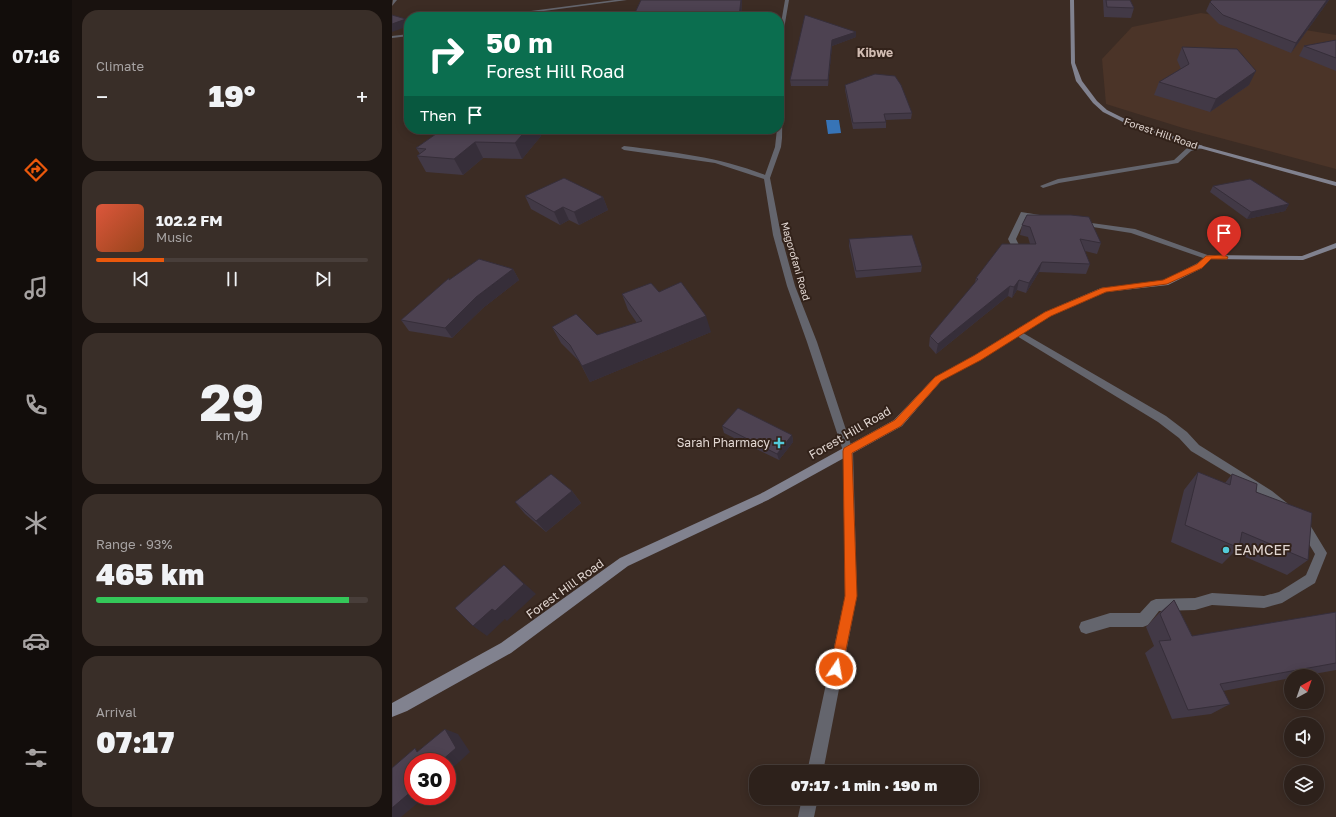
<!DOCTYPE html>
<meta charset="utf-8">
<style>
:root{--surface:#2d211b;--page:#392e28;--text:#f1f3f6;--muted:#a7a3a3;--line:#483e3a;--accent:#ea580c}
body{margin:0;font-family:"Golos Text",sans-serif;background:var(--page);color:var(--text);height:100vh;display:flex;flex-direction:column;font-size:15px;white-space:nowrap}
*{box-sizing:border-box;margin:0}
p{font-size:13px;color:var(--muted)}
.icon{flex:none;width:22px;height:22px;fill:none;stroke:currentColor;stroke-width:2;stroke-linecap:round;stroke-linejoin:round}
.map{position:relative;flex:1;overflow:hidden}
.sheet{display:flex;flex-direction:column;gap:10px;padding:10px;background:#19120f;width:320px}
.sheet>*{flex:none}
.hud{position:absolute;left:12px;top:12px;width:380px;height:122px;border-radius:16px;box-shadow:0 2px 10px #0003,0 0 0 1px var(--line);background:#0b6e4f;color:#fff;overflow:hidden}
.needle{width:26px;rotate:40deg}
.fabs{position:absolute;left:892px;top:669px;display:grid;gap:8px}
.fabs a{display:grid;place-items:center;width:40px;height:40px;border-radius:50%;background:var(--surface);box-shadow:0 2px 10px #0003,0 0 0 1px var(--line);font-size:20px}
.speed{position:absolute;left:12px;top:753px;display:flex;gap:8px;font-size:20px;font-weight:700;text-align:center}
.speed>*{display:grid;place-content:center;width:52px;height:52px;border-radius:50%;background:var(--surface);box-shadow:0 2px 10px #0003,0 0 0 1px var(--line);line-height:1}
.speed .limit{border:6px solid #d22;background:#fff;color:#111}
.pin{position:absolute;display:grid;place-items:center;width:34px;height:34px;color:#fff;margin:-41px -17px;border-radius:50% 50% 50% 0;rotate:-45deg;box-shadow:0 0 4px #0007}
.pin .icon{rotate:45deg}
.me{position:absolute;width:44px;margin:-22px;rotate:12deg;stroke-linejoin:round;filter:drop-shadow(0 0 3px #0008)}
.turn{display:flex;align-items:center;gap:14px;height:84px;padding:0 16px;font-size:18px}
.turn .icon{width:52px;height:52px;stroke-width:2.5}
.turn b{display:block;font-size:28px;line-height:34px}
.then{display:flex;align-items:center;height:38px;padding:0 16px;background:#0003;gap:8px;font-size:15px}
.big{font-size:30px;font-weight:800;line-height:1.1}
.sheet .card{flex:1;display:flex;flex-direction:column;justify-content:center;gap:6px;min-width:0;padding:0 14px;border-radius:16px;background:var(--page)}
.sheet .dial{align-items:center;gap:0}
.dial b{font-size:52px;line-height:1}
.song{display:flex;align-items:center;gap:12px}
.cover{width:48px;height:48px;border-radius:6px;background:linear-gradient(135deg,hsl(10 70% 55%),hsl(20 70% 35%))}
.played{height:4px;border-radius:2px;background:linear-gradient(90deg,var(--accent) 25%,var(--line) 25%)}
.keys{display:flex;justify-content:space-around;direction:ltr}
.heat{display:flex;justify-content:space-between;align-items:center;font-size:22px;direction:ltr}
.charge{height:6px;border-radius:3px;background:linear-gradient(90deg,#34c759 93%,var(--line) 0)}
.trip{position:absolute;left:357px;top:765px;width:230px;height:40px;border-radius:16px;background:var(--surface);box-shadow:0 2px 10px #0003,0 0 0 1px var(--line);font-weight:800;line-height:40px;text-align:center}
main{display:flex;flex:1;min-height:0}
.dock{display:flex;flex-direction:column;width:72px;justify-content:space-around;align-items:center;background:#120d0b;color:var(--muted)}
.dock .icon{width:28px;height:28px}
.dock .selected{color:var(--accent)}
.dock b{font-size:18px;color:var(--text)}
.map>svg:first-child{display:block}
.built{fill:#4b3428}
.water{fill:#3774b7}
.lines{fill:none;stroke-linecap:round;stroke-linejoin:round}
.street{fill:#64656d;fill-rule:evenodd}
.secondary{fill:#81828f;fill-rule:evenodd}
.wall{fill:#423946}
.shaded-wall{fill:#362e39}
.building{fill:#4d4251;stroke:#362e39}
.route{fill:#ea580c;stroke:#983908}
.poi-dot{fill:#53cbda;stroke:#32221a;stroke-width:1.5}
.labels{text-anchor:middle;stroke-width:4;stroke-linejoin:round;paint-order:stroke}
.far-street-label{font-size:10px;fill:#e2d7d2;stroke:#32221a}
.far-quarter-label{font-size:12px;font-weight:bold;fill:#d1bcb2;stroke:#32221a}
.street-label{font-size:12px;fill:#e2d7d2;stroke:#32221a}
.poi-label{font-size:12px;fill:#e2d7d2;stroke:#32221a;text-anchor:end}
.near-poi-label{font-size:14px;fill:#e2d7d2;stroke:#32221a;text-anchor:start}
</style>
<main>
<nav class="dock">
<b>07:16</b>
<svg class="icon selected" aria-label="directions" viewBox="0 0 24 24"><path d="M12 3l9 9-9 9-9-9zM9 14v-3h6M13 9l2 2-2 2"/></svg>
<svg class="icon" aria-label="music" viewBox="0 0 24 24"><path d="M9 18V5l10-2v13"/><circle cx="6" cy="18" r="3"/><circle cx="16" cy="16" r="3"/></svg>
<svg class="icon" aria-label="phone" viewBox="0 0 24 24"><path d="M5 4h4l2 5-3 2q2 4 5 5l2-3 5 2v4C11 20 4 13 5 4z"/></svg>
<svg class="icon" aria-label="climate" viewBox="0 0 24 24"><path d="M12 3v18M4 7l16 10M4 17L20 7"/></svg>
<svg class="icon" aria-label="car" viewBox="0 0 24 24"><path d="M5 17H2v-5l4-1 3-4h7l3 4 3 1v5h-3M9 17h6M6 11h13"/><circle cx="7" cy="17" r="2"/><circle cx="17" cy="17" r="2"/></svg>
<svg class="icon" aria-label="filters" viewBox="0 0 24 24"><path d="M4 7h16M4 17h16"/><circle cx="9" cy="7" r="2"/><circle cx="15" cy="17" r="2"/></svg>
</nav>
<section class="sheet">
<div class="card"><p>Climate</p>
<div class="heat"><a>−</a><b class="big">19°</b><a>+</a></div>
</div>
<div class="card">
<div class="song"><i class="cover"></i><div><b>102.2 FM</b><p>Music</p></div></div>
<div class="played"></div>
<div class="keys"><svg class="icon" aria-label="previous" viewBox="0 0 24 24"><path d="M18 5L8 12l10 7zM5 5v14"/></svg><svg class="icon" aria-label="pause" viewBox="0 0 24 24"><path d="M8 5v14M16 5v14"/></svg><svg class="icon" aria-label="next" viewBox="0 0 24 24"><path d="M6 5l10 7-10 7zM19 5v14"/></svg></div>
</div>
<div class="card dial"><b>29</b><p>km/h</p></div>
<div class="card"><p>Range · 93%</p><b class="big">465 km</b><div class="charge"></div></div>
<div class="card"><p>Arrival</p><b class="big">07:17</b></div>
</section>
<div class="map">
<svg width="944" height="817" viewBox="0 0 944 817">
<rect width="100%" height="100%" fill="#3c2c24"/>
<!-- built -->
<polygon class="built" points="809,13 944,35 944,169 791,128 714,104 710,59 740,27"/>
<!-- water -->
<polygon class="water" points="434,120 447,120 449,133 436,134"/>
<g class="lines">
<!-- street -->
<g class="street">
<polygon points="1,0 5,0 0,6"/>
<polygon points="223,0 235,0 106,17 94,17"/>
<path d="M 393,0 L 397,0 L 392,29 L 390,138 L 389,147 L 378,178 L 389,235 L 403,286 L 425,342 L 461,451 L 465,596 L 431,772 L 415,772 L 453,596 L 451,451 L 415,342 L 395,286 L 381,235 L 372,179 L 323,163 L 232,150 L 229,148 L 232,146 C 280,152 328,157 373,175 L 383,147 L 385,129 L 387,129 L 388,29 Z"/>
<polygon points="17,34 17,36 0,38 0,36"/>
<polygon points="809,145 811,146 811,148 799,151 786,163 667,183 651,188 648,186 666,179 782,160 795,148"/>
<polygon points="629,212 648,215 652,217 648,219 634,217 624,239 628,247 624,249 621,249 616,239"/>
<polygon points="685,221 743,229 821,257 817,259 814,259 739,233 688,225 684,223"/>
<polygon points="626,330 774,416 795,432 807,445 880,491 895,503 897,507 895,511 891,512 887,511 872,497 844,478 799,451 787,438 766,422 623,335 622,333"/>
<polygon points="911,519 915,520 935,553 923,583 890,603 872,608 820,605 803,610 767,611 756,625 751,627 718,627 694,634 689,632 687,627 689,622 718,613 748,613 759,601 764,599 803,598 820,593 872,596 887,592 914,575 923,554 905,524 907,520"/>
<polygon points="410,798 426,798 422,817 406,817"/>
</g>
<!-- secondary -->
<g class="secondary">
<polygon points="678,0 682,0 683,63 690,81 705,101 715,110 737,121 811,146 944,182 944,186 807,148 733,123 711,112 701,103 684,81 679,63"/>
<polygon points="944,243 944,248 911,260 819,259 810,268 776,285 714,292 659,316 589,359 549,381 510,426 376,500 236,566 119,653 15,711 0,717 0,703 109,643 228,558 368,494 502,420 543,377 583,355 653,312 709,288 771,281 804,264 817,255 910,256"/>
</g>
</g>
<!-- wall -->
<g class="wall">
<polygon points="249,0 350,0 349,17 241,17"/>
<polygon points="711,0 738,0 742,8 739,18 712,17"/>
<polygon points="937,0 899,53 827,24 814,11 818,2"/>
<polygon points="413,15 464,37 440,46 436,86 399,86 398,80"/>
<polygon points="944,40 944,71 907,56 912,46"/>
<polygon points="790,47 857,85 818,112 762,95 767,82 789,69 785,60"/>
<polygon points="453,85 520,113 519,119 494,120 494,128 461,129 453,90"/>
<polygon points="51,129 146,129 149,136 130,159 91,158 71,175 34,172 25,156 28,154 24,148"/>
<polygon points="821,186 897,204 893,211 855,219 818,192"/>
<polygon points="133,196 211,197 216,210 187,225 177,220 168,225 139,209"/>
<polygon points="630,225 709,243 705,254 693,251 698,264 694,274 647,272 634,293 625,290 620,298 616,296 544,354 537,346 538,336 583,283 584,278 638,244 636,237 628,235"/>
<polygon points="457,239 530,266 529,272 464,278 457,246"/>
<polygon points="121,269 127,280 91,308 60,338 17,331 9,320 58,280"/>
<polygon points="267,292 319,332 198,382 187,361 169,343 160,327 205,335 245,323 236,310 230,294"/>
<polygon points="330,426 400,435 401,442 387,460 332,433"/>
<polygon points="806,472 833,483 840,474 864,492 916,560 895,575 842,552 830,564 779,542 792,490"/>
<polygon points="180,491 189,503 154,532 133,514 123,502"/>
<polygon points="782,600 800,636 944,612 944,670 911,676 899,676 899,678 831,691 838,704 819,714 780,719 753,653 762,646 754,627 767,613"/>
</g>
<!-- shaded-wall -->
<g class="shaded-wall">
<polygon points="349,0 350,0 349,17 347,17"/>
<polygon points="935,0 937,0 899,53 904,43"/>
<polygon points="14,19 17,26 0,32 0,24"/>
<polygon points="464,32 464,37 440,46 436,86 436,80 440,40"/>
<polygon points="864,71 857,85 818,112 824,99"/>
<polygon points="135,129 146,129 149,136 130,159 123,143"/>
<polygon points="83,142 91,158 71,175 62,159"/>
<polygon points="211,197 216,210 187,225 182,212"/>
<polygon points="897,204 893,211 855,219 859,212"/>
<polygon points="171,207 177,220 168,225 162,212"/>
<polygon points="650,262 647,272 634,293 637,283"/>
<polygon points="121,269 127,280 91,308 60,338 53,328 84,297"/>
<polygon points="627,280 625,290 620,298 622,287"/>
<polygon points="618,286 616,296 544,354 546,344"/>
<polygon points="314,316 319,332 198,382 190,366"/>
<polygon points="400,435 401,442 387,460 385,454"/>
<polygon points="180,491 189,503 154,532 144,521"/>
<polygon points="112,565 144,594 115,621 113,619 95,636 81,626 100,609"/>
<polygon points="53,729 66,734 78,752 55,773 55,762 48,762"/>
<polygon points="21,790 21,796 34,796 9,817 0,817 0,808"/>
</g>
<!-- building -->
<g class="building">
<polygon points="249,0 349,0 347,17 318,17 318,16 281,17 241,17"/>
<polygon points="714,0 738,0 742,8 715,7"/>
<polygon points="820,0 935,0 904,43 831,15 818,2"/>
<polygon points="0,15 14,19 0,24"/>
<polygon points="413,15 464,32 440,40 436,80 398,80"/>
<polygon points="944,40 944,58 912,46"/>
<polygon points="790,47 845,49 864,71 824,99 767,82 797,64"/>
<polygon points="483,74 503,76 509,85 520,113 492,114 494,122 461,123 453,85"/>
<polygon points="51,129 135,129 123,143 83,142 62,159 25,156 34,149 24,148"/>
<polygon points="172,178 211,197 182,212 171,207 162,212 133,196"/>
<polygon points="858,179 897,204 859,212 821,186"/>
<polygon points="635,215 679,215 697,217 709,243 688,239 698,264 650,262 637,283 627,280 622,287 618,286 546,344 538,336 586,279 584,278 610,244 644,244 638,227 630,225"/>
<polygon points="520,235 530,266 464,271 457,239"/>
<polygon points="87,259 121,269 84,297 53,328 9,320 57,278 57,280"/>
<polygon points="289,282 314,316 190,366 178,345 160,327 184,314 205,335 250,321 230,294 259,283 267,292"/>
<polygon points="346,408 400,435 385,454 330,426"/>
<polygon points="806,472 838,485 840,474 865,484 864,492 920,513 916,560 850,532 847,548 793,525"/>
<polygon points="159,474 180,491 144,521 123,502"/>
<polygon points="112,565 132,584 103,611 100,609 81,626 63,608"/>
<polygon points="782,600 800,636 944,612 944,663 828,684 838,704 796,710 767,641 779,640 768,614"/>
<polygon points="53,729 64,748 48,762 21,762 21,790 0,808 0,768 23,748 25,752"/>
</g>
<!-- route -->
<polygon class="route" points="832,255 836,257 835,259 819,259 810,268 775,284 714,292 659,316 589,360 549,381 509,426 460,453 465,596 450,669 449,674 444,675 440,674 438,669 453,596 451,451 452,448 503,420 543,377 583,355 653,312 710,288 771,280 805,264 814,256"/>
<!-- markers -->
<g class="poi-dot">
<path d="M385 437h4v4h4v4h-4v4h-4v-4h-4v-4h4z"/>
<circle cx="834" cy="550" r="4"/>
</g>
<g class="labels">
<!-- far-street labels -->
<g class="far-street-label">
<text transform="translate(769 133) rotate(19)" y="4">Forest Hill Road</text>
<text transform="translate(404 261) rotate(74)" y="4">Magorofani Road</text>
</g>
<!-- far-quarter labels -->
<g class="far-quarter-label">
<text x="483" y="57">Kibwe</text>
</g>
<!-- street labels -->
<g class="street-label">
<text transform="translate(458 433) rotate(-30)" y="4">Forest Hill Road</text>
<text transform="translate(173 589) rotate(-36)" y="4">Forest Hill Road</text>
</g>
<!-- poi labels -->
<g class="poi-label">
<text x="378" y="447">Sarah Pharmacy</text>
</g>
<!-- near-poi labels -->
<g class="near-poi-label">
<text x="842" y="555">EAMCEF</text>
</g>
</g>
</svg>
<div class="fabs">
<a><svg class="needle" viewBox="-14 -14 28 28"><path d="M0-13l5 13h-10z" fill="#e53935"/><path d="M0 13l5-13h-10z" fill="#a7a3a3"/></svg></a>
<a><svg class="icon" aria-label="sound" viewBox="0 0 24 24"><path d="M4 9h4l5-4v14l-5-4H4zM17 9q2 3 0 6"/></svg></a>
<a><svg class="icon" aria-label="layers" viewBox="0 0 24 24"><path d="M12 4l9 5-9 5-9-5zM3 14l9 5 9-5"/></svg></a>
</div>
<div class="speed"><div class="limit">30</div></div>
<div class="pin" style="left:832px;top:257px;background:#d93025"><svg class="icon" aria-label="arrive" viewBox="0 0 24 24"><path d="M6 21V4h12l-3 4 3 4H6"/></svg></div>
<svg class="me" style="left:444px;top:669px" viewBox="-20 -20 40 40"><circle r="17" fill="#ea580c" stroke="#fff" stroke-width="3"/><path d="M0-11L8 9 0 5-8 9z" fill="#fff"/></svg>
<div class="trip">07:17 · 1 min · 190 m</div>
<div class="hud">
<div class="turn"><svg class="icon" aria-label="right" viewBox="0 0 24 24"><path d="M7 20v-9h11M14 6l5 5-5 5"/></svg><div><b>50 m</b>Forest Hill Road</div></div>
<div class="then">Then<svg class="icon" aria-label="arrive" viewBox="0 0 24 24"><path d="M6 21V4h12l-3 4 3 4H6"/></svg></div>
</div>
</div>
</main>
